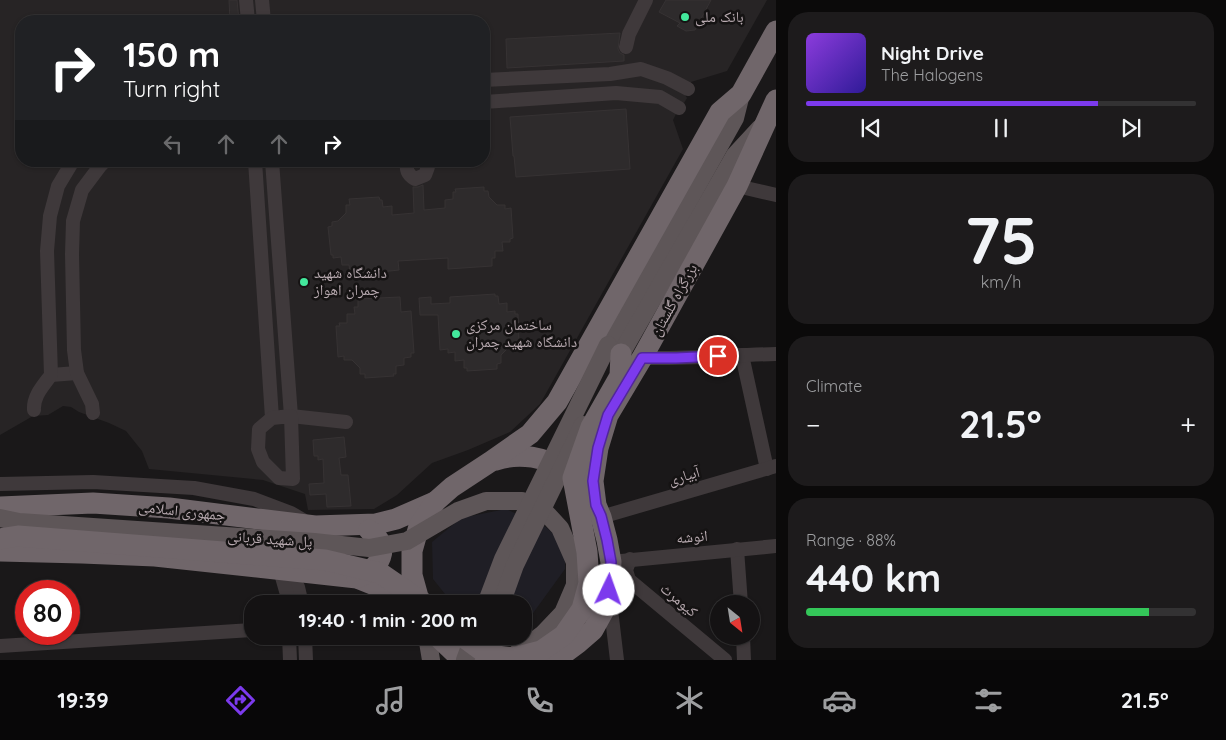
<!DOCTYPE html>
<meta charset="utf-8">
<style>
:root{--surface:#141213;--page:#1d1b1c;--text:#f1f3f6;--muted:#9d9ea0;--line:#333233;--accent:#7c3aed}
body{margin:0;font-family:Quicksand,"Noto Naskh Arabic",sans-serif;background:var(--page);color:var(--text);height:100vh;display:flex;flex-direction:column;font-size:19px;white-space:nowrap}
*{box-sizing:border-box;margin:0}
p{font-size:16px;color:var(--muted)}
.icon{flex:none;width:28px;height:28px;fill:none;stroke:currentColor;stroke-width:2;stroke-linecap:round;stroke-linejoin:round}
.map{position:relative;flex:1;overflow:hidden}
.side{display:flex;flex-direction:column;gap:12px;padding:12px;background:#0b0a0a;width:450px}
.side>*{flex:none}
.top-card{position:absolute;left:15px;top:15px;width:475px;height:152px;border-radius:20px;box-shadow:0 1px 4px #0004,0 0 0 1px var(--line);background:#202124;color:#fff;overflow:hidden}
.needle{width:32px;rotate:150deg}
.fabs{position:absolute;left:710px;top:595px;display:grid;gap:10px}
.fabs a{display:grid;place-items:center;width:50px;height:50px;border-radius:50%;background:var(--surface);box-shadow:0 1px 4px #0004,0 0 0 1px var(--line);font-size:25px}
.speed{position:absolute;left:15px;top:580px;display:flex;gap:10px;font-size:25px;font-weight:700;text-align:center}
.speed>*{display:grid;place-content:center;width:65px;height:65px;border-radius:50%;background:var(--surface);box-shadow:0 1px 4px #0004,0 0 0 1px var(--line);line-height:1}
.speed .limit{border:8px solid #d22;background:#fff;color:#111}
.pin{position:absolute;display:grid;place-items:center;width:42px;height:42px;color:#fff;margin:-21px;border:2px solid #fff;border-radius:50%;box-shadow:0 1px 5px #0007}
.me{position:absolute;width:55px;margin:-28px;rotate:3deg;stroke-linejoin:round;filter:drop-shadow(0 0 4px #0008)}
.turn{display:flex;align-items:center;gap:18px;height:105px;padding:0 25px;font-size:22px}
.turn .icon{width:65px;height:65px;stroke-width:2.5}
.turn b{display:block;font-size:35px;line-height:42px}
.lanes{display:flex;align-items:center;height:48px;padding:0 25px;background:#0003;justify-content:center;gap:25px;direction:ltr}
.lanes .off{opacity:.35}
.big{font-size:38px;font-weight:800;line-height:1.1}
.side .widget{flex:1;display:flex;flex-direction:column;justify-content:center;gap:8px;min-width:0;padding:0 18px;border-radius:20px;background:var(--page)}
.side .dial{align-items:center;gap:0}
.dial b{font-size:65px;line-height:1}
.song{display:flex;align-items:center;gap:15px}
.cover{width:60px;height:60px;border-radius:8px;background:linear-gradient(135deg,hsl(270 70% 55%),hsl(250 70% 35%))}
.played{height:5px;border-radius:2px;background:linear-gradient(90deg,var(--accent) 75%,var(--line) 75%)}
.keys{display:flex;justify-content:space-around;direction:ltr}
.heat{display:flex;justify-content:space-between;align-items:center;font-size:28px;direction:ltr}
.charge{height:8px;border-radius:4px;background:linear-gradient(90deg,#34c759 88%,var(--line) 0)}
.trip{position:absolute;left:244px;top:595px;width:288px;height:50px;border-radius:20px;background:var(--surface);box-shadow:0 1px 4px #0004,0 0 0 1px var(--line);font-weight:800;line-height:50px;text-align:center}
.dock{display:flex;height:80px;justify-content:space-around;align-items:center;background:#080708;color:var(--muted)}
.dock .icon{width:35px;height:35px}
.dock .selected{color:var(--accent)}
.dock b{font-size:22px;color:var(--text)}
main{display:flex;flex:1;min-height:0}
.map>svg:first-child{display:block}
.built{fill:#272425;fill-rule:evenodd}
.green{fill:#1f1e25}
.building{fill:#2e2b2c;stroke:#363233}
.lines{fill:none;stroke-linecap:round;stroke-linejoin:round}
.minor{stroke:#3f393b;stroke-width:14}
.major{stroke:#5e5658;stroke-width:18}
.highway{stroke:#70666a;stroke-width:21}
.major-bridge{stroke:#5e5658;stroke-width:18}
.highway-bridge{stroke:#70666a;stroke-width:21}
.route-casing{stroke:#51269a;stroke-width:12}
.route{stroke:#7c3aed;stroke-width:9}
.poi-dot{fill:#43e89c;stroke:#151313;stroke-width:2}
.labels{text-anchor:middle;stroke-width:5;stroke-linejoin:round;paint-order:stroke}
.poi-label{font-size:15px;fill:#b9abb1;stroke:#151313;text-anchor:start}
.street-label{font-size:15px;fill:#b9abb1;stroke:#151313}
</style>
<main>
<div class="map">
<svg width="776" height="660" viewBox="0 0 776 660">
<rect width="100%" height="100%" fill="#1a1819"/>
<!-- built -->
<path class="built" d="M 0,0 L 767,0 L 727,71 L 691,82 L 685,95 L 687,98 L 684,103 L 681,104 L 673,120 L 683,149 L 540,404 L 510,432 L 468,450 L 432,463 L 397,495 L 374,509 L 308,510 L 305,494 L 263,480 L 149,469 L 142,451 L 126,431 L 109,423 L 79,412 L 71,407 L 63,406 L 48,415 L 33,416 L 0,435 ZM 21,21 L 484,21 L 484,161 L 21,161 Z"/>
<!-- green -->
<polygon class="green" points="506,509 546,527 565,545 565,569 523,627 522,604 453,604 433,579 432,542 461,518"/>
<!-- building -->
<g class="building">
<polygon points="229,0 237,0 239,21 230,21"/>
<polygon points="666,0 711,0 695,30 686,31 677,26 680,23 659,12"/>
<polygon points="620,33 618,49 620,53 624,55 624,61 507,68 506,39"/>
<polygon points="626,109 630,169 516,177 514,156 513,156 510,117"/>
<polygon points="423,185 424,210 445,208 445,200 453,199 453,192 456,192 455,189 484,187 484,191 488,191 489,197 497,205 505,205 505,209 511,208 513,238 510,239 510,242 502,242 503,251 495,251 495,258 492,258 492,266 448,269 448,258 398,261 399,270 354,275 354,272 350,272 349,265 342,265 341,257 333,258 333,255 331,255 328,227 332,226 332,222 338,221 346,213 346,205 350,205 349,199 379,197 380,200 382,200 383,207 392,206 392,215 414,213 413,187 418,187"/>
<polygon points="495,294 495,296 498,296 499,304 507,303 507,312 515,311 515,314 518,314 519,342 515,343 515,347 509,347 501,355 501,363 497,364 497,369 467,371 467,368 464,368 464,360 455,361 455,352 448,353 448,349 440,350 438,315 420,315 419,298 431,297 431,304 450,303 450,297"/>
<polygon points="400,297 401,312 411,311 414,353 411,353 411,357 404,358 404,365 396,366 396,374 393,374 394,376 365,378 365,374 360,374 360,368 352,360 344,360 344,356 338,357 336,326 340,326 339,323 347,323 347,314 355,314 354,307 358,307 358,299"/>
<polygon points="344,437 346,457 339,458 341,475 348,475 351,506 327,507 326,494 310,495 309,484 324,483 323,459 318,460 318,456 314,456 313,440"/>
</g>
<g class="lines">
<!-- minor -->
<g class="minor">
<polyline points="246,0 248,21"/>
<polyline points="262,0 264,21"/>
<polyline points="626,47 629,34 646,0"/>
<polyline points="484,80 610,74 641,69 667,78 688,89"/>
<polyline points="484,102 616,93 660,97 679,108"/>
<polyline points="255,161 272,418"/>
<polyline points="272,161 291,416 346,422"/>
<path d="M 407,161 C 406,170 407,174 415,179 L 425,175 L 428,167 L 426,161"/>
<polyline points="737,186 776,195"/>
<polyline points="742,355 767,469"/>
<path d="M 642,358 C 687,359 731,355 776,354"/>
<polyline points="51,375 77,373"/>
<path d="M 34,410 C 33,396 43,386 51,375 L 47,251 L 50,216 L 58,186 L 73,161"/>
<polyline points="93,413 92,404 77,373 74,350 72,254 73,221 82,190 100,166 105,161"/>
<polygon points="291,416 293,479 279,478 263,462 258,449 259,429 272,418"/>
<polyline points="0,484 93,482 194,488 254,499 291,513 303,520"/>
<polyline points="601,517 776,466"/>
<polyline points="737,549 741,604"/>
<polyline points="630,559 626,570 629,580 725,660"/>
<polyline points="611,562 776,546"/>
<polyline points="280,569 298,587 302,604"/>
<polyline points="280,570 288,598 288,604"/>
<polyline points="610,601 617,660"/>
<polyline points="289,636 290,660"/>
<polyline points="305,636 306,660"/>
<polyline points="743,636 744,660"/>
<polyline points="0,646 252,630"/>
</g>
<!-- major -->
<g class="major">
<polyline points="608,345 735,118 741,94"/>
<polyline points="621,354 735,155 760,128"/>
<polyline points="427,636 431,660"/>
<polyline points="479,660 488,636"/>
</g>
<!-- highway -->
<g class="highway">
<path d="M 496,460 C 520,452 546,457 567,471"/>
<polyline points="0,507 93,503 169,508 315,526 376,524 396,519 435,502"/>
<polyline points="0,551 82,553 155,556 357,578 397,594 406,604"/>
<path d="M 357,578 C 380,568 393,548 369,530"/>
<polyline points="420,604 412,575 412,551 419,526 435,502 452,487 490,462 530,434 557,402 720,112 741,94 776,31"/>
<polyline points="437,636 456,654 471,660"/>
<polyline points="553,660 562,655 578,643 593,630 604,610 609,591 611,562 607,540 601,517 596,505 593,481 598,448 608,415 642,358 737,186 776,100"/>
</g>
<!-- major-bridge -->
<g class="major-bridge">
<polyline points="0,518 19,522 314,542 369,548 407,541 458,511 486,501 522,501 547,514 560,528 575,562 575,585 563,613 543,634 512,657"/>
<polyline points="486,604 503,559 608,345"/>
<polyline points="501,604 515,565 583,425"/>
<polyline points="465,660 474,636"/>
</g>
<!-- highway-bridge -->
<g class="highway-bridge">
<polyline points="0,539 18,536 325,560 380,573 425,604"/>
<polyline points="462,636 488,655 514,658 541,651 564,635 582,609 589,583 587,552 573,478 591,427 620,376 621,354"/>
</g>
</g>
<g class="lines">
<!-- route casing -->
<g class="route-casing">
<polyline id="route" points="609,590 611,562 607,540 601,516 596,505 593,481 598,448 608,415 642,358 676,358 718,356"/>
</g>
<!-- route -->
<use href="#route" class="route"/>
</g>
<!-- markers -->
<g class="poi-dot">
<circle cx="685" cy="17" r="5"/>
<circle cx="304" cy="282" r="5"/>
<circle cx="456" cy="334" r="5"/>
</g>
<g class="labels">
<!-- poi labels -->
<g class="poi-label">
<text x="695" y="22">بانک ملی</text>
<text x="314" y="278">دانشگاه شهید<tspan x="314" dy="17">چمران اهواز</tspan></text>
<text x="466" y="330">ساختمان مرکزی<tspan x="466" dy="17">دانشگاه شهید چمران</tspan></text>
</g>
<!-- street labels -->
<g class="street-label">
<text transform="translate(674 300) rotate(-61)" y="5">بزرگراه گلستان</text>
<text transform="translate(684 476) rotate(-16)" y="5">آبیاری</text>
<text transform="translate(182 511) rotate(6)" y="5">جمهوری اسلامی</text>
<text transform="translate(692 537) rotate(-5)" y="5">انوشه</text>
<text transform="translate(270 539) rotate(4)" y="5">پل شهید قربانی</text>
<text transform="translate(679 600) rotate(40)" y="5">کیومرث</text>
</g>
</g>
</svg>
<div class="fabs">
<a><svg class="needle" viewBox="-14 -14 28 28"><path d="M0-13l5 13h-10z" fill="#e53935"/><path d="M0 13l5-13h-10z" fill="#9d9ea0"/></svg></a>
</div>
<div class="speed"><div class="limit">80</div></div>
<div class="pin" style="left:718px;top:356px;background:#d93025"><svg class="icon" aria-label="arrive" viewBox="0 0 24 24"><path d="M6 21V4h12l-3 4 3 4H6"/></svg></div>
<svg class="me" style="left:609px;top:590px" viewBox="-20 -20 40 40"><circle r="19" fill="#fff"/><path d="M0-13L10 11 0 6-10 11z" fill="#7c3aed"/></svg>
<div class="trip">19:40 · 1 min · 200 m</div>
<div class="top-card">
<div class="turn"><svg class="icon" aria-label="right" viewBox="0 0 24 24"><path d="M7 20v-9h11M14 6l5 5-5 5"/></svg><div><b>150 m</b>Turn right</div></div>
<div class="lanes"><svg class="icon off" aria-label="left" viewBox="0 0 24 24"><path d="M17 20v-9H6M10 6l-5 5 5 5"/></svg><svg class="icon off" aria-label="ahead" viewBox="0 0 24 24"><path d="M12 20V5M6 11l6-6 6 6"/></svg><svg class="icon off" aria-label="ahead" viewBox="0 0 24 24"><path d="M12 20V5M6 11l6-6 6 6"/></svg><svg class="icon" aria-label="right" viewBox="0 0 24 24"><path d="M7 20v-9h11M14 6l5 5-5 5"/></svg></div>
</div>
</div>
<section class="side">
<div class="widget">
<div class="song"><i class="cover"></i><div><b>Night Drive</b><p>The Halogens</p></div></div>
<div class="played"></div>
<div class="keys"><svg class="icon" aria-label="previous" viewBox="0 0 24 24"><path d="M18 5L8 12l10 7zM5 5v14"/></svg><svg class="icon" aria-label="pause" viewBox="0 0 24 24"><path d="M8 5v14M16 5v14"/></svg><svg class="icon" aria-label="next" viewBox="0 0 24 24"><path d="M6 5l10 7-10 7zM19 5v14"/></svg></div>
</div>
<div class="widget dial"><b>75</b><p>km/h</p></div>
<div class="widget"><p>Climate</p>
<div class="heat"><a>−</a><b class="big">21.5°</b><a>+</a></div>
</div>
<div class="widget"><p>Range · 88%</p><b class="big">440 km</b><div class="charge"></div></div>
</section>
</main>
<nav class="dock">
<b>19:39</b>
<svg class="icon selected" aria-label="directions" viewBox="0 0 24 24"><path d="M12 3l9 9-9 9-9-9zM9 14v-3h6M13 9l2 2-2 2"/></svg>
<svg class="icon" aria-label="music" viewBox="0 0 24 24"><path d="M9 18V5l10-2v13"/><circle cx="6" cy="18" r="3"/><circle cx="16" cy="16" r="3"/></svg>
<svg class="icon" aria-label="phone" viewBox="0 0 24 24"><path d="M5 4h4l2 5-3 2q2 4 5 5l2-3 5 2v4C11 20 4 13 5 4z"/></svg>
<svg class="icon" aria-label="climate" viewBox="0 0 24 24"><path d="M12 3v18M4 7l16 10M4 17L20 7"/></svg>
<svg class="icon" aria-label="car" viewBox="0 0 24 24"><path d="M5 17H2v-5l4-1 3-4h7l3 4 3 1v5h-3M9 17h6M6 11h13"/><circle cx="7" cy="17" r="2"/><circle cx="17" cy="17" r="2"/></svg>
<svg class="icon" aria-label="filters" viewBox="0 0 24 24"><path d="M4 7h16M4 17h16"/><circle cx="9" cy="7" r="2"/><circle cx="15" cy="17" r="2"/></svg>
<b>21.5°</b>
</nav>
